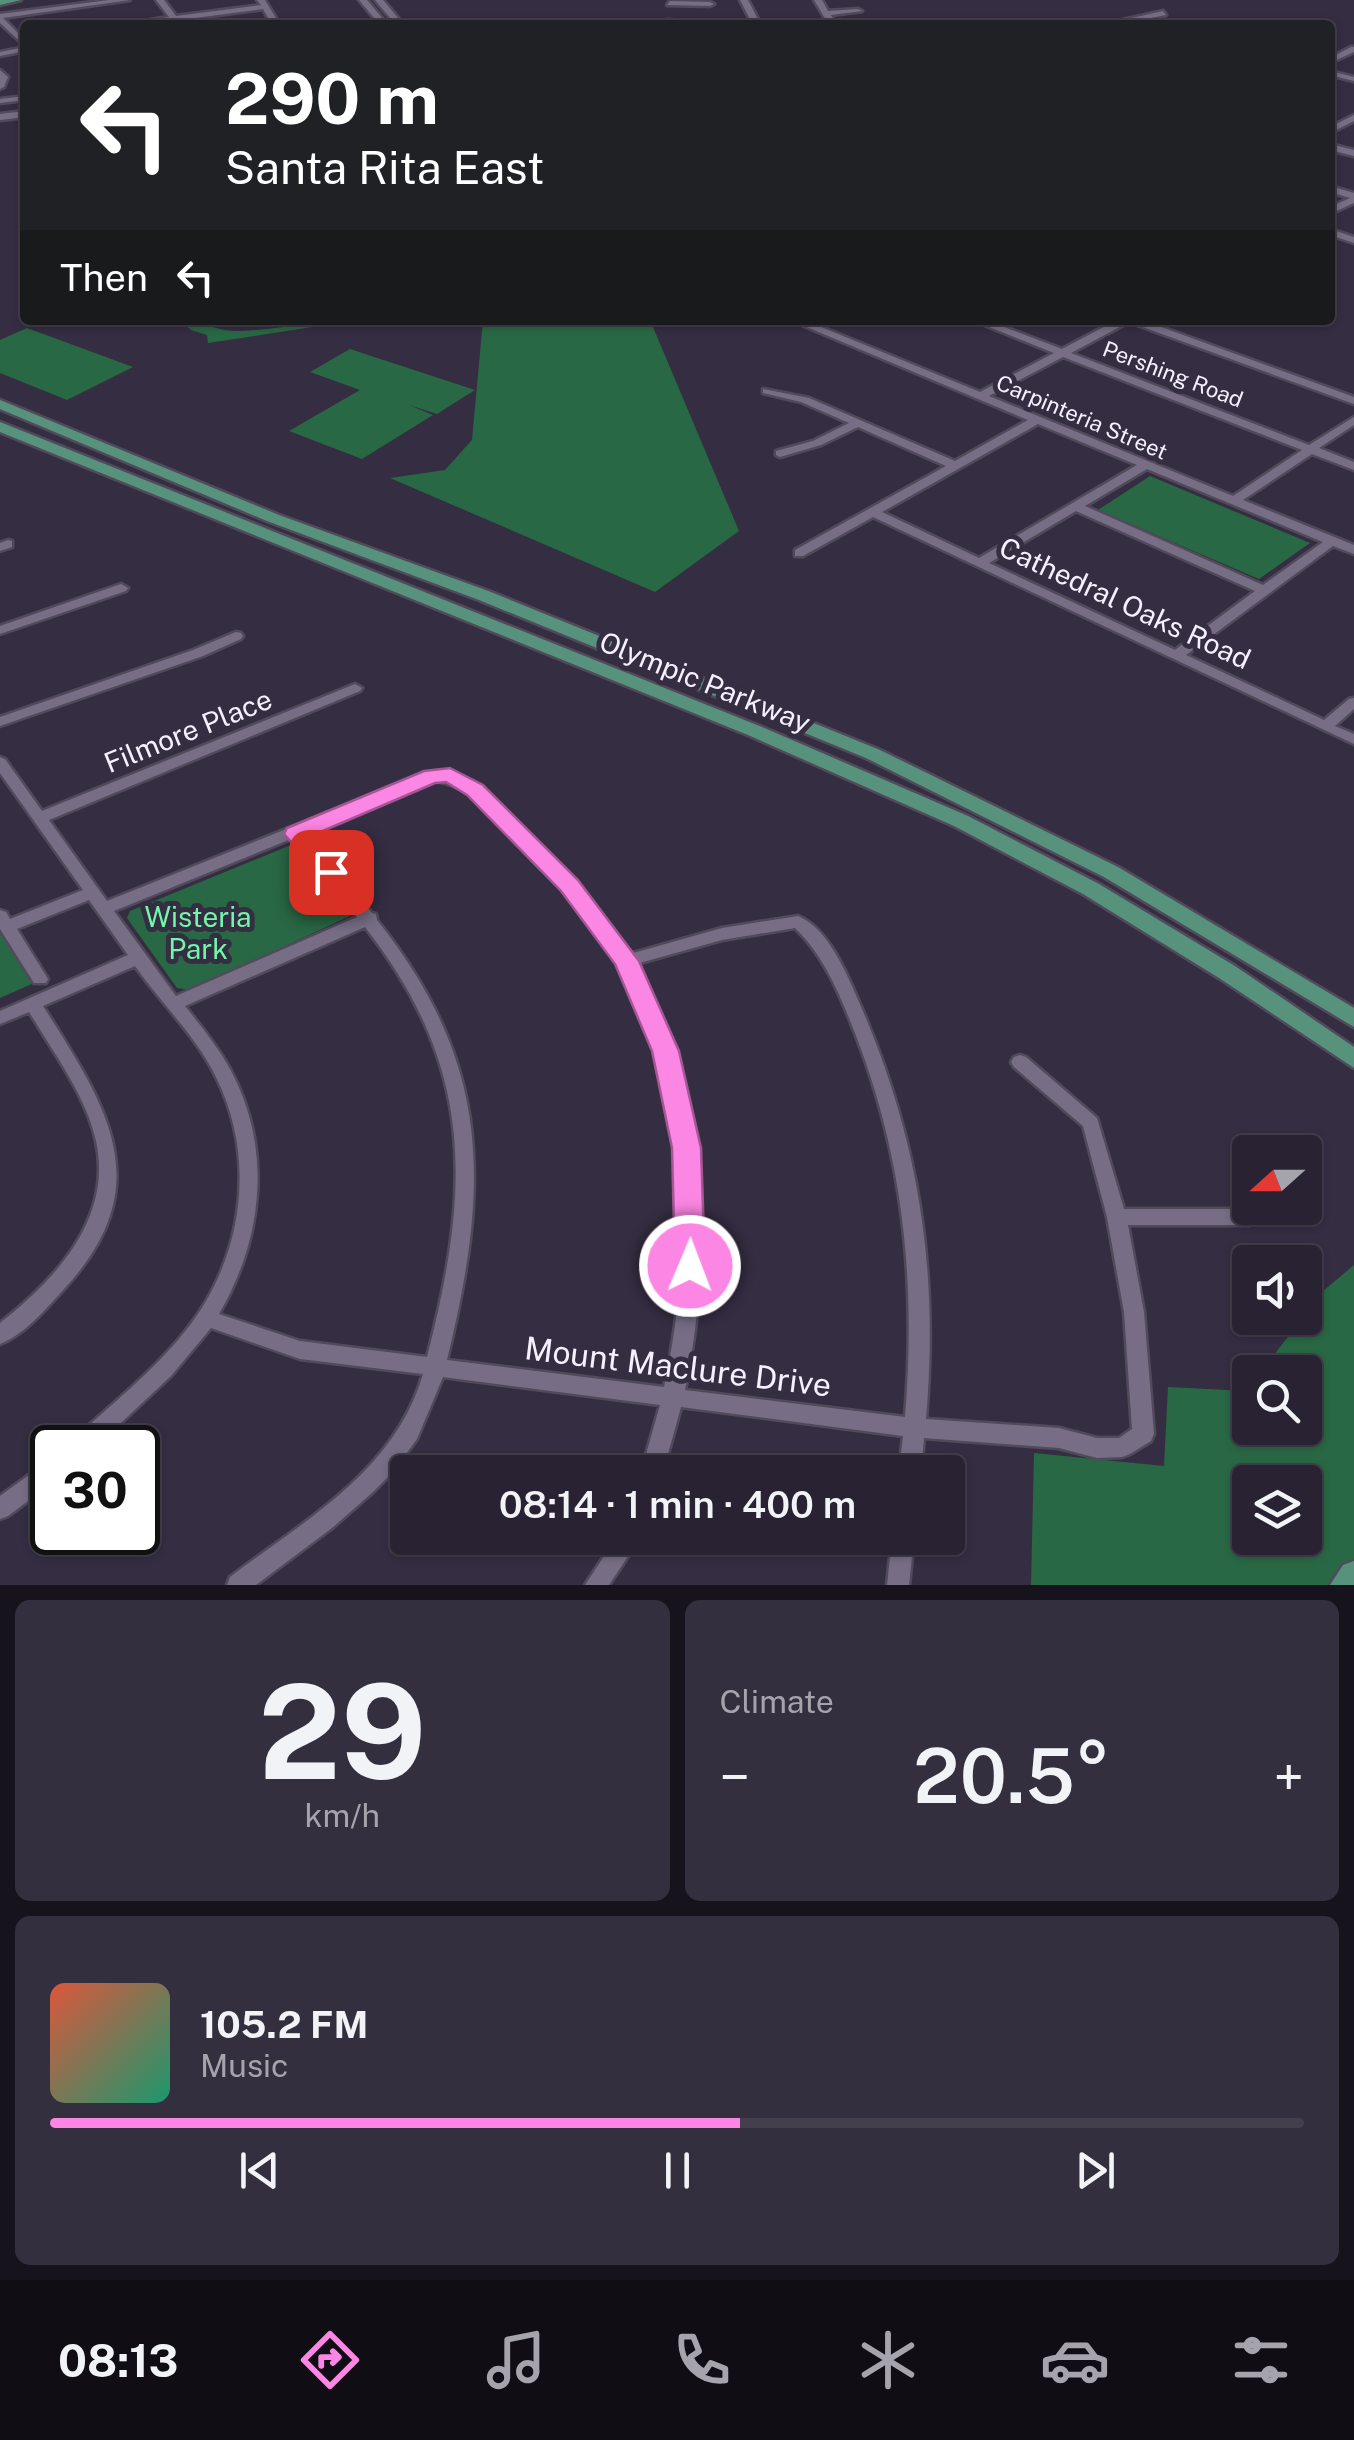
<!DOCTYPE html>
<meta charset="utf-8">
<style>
:root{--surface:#282232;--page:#342f3e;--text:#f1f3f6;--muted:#a5a4ac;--line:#443f4d;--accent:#fc86e3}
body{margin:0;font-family:"Public Sans",sans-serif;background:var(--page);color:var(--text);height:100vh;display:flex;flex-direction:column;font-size:38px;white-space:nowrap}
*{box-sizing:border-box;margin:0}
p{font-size:32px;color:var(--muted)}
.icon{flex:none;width:55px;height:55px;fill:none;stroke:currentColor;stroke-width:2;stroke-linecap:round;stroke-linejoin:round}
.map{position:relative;height:1585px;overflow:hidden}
.side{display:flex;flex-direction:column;gap:15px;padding:15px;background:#16131c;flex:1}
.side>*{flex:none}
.guide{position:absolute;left:20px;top:20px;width:1315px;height:305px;border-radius:10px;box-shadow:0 2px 8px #0004,0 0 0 2px var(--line);background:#202124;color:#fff;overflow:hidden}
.needle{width:65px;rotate:249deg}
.controls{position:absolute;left:1232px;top:1135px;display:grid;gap:20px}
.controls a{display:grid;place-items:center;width:90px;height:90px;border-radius:10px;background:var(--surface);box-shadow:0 2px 8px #0004,0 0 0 2px var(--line);font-size:50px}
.speed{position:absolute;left:30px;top:1425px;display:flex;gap:20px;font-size:50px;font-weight:700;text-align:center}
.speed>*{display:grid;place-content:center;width:130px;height:130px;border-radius:50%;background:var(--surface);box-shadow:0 2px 8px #0004,0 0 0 2px var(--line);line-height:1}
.speed .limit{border:5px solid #111;border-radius:15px;background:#fff;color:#111}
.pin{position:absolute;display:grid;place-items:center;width:85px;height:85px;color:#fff;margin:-42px;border-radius:20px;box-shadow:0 5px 15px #0006}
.me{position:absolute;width:110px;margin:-55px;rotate:1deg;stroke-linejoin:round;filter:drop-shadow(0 0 8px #0008)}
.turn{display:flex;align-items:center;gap:35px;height:210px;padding:0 40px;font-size:45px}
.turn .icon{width:130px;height:130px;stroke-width:2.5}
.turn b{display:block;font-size:70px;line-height:85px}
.then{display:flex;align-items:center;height:95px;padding:0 40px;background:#0003;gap:20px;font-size:38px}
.big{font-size:75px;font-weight:600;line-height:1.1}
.side .card{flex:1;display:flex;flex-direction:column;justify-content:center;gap:15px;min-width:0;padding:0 35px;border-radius:15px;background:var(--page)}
.side .dial{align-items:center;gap:0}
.dial b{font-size:130px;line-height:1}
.song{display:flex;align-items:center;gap:30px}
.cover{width:120px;height:120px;border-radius:15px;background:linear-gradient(135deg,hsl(10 70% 55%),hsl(160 70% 35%))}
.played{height:10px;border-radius:5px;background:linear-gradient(90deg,var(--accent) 55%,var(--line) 55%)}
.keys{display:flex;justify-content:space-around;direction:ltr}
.heat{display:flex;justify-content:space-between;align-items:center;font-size:55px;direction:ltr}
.side .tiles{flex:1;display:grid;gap:15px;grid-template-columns:1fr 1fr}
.card:last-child{grid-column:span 2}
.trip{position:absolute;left:390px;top:1455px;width:575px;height:100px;border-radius:10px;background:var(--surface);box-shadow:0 2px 8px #0004,0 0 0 2px var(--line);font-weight:600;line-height:100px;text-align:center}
.tab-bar{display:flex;height:160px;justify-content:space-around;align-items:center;background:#100e14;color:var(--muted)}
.tab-bar .icon{width:70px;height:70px}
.tab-bar .on{color:var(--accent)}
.tab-bar b{font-size:45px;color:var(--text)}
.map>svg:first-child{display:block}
.green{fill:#296844;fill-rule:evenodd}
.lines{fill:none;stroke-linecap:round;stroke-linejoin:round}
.minor-casing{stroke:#514a5b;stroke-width:5}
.major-casing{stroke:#514a5b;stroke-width:5}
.minor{fill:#776e86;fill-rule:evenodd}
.major{fill:#57927c;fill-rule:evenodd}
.route{fill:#fc86e3;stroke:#a45794;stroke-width:2.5}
.labels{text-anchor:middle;stroke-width:10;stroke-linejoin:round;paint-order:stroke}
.far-street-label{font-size:22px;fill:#f5f0fe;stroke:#352d42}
.street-label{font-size:28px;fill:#f5f0fe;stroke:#352d42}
.park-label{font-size:28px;fill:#72f6aa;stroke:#352d42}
.near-street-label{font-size:32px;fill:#f5f0fe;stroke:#352d42}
</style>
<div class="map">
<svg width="1354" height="1585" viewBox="0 0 1354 1585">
<rect width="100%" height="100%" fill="#352d42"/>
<!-- green -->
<g class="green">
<path d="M 180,320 C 199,320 213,330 233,331 C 274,331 315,320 358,320 L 208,343 L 207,335 L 191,330 Z"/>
<polygon points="483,320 650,320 739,531 655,592 390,478 445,470 472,440"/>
<polygon points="27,328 133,367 67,400 0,373 0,340"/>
<polygon points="350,349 475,390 437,414 409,405 433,415 362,459 289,431 360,390 310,372"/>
<polygon points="1150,476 1310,543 1259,579 1098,510"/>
<polygon points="291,845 300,850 349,907 350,916 190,990 177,988 127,918 130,911"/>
<polygon points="0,933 34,983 0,998"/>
<path d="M 1354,1265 L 1354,1585 L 1031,1585 L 1034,1453 L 1164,1466 L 1168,1387 L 1247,1391 L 1250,1387 L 1250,1428 L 1305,1428 L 1305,1372 L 1261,1372 L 1322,1292 ZM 1250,1482 L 1305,1482 L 1305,1538 L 1250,1538 Z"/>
</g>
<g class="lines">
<!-- minor casing -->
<g class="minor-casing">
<g id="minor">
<polygon points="109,0 130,0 3,18 25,40 25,46 0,23 0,14"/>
<polygon points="156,0 164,0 176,16 261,5 257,0 265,0 280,25 272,25 263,9 142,25 121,25 169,17"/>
<polygon points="359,0 367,0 388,25 380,25"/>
<polygon points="375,0 383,0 404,25 396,25"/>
<polygon points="740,0 748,0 761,25 753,25"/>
<polygon points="814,0 822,0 828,11 858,9 862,11 831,15 837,25 829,25"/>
<polygon points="670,1 710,2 714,4 710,6 667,5"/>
<polygon points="1163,11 1166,15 1116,25 1101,25"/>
<polygon points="667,20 720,23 724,25 664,24"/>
<polygon points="25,47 25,51 0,56 0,52"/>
<polygon points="1351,47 1354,47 1354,52 1330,63 1330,58"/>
<polygon points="0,70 8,77 4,87 0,89"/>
<polygon points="1330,71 1354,77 1354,81 1330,75"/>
<polygon points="25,96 25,100 0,103 0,99"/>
<polygon points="25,111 25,117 0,120 0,114"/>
<polygon points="1354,115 1354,121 1330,133 1330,127"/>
<polygon points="1330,144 1354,150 1354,156 1330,150"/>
<polygon points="1330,186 1354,193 1354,203 1330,214 1330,207 1350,198 1330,192"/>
<polygon points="1330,229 1354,237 1354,243 1330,235"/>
<path d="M 790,320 L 804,320 L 980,392 L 1054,353 L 972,320 L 986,320 L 1062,349 L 1117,320 L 1142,320 L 1354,397 L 1354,404 L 1129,322 L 1071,353 L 1309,445 L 1354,417 L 1354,425 L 1319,448 L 1354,462 L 1354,470 L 1312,454 L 1243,500 L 1354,545 L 1354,554 L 1333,546 L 1186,655 L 1324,720 L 1349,699 L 1354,698 L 1354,709 L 1335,726 L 1354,734 L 1354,744 L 873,517 L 803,556 L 795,556 L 795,550 L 946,466 L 858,427 L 821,445 L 780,457 L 776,455 L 776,451 L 813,441 L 849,423 L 801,402 L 763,393 L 763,389 L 809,398 L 955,461 L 1028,420 ZM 1063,357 L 1302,450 L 1233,496 L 989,396 ZM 1038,424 L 1137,465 L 979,558 L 882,512 ZM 1147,469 L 1323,542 L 1263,585 L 1085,506 ZM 1076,511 L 1255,591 L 1175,650 L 989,563 Z"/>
<polygon points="8,540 12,541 12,547 0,551 0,543"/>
<polygon points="121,584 128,588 126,591 0,634 0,626"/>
<polygon points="236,632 241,633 243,636 241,639 203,656 0,726 0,717 193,650"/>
<path d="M 355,684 L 362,688 L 360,691 L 49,820 L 107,901 L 426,773 C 439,771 452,772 464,778 C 486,787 501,808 517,825 C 557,867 598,904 630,954 L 722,928 L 798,916 C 828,928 847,974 859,1002 C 919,1139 939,1270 926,1419 L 1059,1428 L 1097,1438 L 1119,1438 L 1132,1429 L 1124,1312 L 1107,1217 L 1083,1126 L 1014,1067 L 1011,1062 L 1014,1057 L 1020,1055 L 1026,1057 L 1097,1118 L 1124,1209 L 1250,1209 L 1257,1212 L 1260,1217 L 1257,1222 L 1250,1225 L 1128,1225 L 1144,1312 L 1154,1434 L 1151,1441 L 1130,1454 L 1122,1457 L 1097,1458 L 1059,1448 L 924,1438 L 921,1472 L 899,1472 L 903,1436 L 681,1407 L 663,1472 L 641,1472 L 660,1405 L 443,1377 L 417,1439 L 392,1473 L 373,1492 L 332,1528 L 256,1585 L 227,1585 L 230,1577 C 305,1520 395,1471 423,1374 L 300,1359 L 211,1328 L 171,1376 L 94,1448 L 69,1448 L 71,1441 C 111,1405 154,1371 187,1329 C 243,1258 257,1159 216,1077 C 196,1036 161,1003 135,966 L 43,1006 C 107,1107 160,1185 64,1289 C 47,1308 24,1335 0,1344 L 0,1323 C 56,1279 113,1218 96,1141 C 87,1099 58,1059 36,1023 L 29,1012 L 0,1024 L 0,1011 L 128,955 L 89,900 L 17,929 L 48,979 L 46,983 L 34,983 L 0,929 L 0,910 L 6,912 L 10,919 L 83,890 L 0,773 L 0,757 L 5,759 L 42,811 ZM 433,781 C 471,783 491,818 516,842 C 555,879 592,917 619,964 C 693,1089 694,1249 664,1387 L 447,1360 C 489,1186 493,1066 377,920 L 376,914 L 372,913 L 303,834 ZM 291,839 L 357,917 L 176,996 L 114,911 ZM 365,927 C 476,1069 470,1190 427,1357 L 300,1341 L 219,1314 C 263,1238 273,1149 230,1069 C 218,1047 201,1026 185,1006 ZM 795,928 C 825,957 840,995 855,1033 C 904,1159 916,1283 905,1417 L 685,1390 C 714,1247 708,1094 636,964 L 722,940 Z"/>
<polygon points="52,1461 52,1483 8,1516 0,1519 0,1496 44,1464"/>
<polygon points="616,1538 640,1538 609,1585 585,1585"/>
<polygon points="892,1538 914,1538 909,1585 887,1585"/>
</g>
</g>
<!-- major casing -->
<g class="major-casing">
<g id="major">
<polygon points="0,0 21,0 0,5"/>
<polygon points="0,400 279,515 491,592 880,750 1118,867 1354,1008 1354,1027 1104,877 866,758 479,600 267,521 0,409"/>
<polygon points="0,422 762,727 968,816 1099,884 1235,966 1354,1047 1354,1068 1219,978 1083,894 954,826 748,735 0,432"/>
<polygon points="1354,1561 1354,1585 1330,1585 1343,1565"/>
</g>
</g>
<!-- minor -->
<use href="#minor" class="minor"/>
<!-- major -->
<use href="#major" class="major"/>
</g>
<!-- route -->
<polygon class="route" points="450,768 483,785 578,880 639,961 679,1051 701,1148 705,1266 701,1274 690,1278 679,1274 675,1266 672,1148 652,1051 615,964 561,891 467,795 446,782 435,783 311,836 339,867 343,872 339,878 323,878 284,834 287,828 424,771"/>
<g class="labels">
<!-- far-street labels -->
<g class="far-street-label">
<text transform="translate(1173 374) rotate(21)" y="8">Pershing Road</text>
<text transform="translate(1082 417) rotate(23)" y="8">Carpinteria Street</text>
</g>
<!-- street labels -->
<g class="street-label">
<text transform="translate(1125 603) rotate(25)" y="10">Cathedral Oaks Road</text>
<text transform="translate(705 682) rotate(22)" y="10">Olympic Parkway</text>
<text transform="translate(188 731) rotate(-22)" y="10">Filmore Place</text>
</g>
<!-- park labels -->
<g class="park-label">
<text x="198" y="927">Wisteria<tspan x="198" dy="32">Park</tspan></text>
</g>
<!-- near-street labels -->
<g class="near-street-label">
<text transform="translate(678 1367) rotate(7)" y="11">Mount Maclure Drive</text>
</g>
</g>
</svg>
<div class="controls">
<a><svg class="needle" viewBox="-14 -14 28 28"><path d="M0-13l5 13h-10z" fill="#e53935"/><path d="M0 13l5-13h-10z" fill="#a5a4ac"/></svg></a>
<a><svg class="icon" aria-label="sound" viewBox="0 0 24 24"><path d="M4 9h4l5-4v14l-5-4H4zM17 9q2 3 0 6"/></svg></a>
<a><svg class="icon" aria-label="search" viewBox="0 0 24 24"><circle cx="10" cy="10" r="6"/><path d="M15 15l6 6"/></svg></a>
<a><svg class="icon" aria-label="layers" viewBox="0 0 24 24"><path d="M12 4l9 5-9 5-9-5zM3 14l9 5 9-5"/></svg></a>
</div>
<div class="speed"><div class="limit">30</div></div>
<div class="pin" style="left:331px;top:872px;background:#d93025"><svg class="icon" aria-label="arrive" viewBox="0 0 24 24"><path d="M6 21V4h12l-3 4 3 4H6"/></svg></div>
<svg class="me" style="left:690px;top:1266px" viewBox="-20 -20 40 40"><circle r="17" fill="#fc86e3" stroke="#fff" stroke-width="3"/><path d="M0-11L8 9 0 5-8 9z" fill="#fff"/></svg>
<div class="trip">08:14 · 1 min · 400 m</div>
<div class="guide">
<div class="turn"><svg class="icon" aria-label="left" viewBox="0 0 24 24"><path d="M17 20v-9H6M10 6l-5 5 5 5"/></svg><div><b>290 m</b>Santa Rita East</div></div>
<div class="then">Then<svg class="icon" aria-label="left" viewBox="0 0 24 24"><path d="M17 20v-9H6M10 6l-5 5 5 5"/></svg></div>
</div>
</div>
<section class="side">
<div class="tiles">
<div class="card dial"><b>29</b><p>km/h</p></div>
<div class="card"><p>Climate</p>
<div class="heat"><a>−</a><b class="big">20.5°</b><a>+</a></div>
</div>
<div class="card">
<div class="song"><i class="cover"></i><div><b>105.2 FM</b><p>Music</p></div></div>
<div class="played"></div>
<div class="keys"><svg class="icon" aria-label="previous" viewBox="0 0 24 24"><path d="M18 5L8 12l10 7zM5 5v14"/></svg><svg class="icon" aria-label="pause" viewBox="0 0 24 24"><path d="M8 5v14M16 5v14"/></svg><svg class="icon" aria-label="next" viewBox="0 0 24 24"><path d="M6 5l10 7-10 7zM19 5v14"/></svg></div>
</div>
</div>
</section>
<nav class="tab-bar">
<b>08:13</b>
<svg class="icon on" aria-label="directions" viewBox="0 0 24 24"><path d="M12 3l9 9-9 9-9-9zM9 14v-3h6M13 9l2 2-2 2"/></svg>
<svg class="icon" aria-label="music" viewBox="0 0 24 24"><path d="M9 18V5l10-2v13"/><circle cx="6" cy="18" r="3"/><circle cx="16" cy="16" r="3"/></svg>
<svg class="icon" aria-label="phone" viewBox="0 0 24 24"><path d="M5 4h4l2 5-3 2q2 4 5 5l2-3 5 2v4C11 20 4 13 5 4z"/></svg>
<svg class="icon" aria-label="climate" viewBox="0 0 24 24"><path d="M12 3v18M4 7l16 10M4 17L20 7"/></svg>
<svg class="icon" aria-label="car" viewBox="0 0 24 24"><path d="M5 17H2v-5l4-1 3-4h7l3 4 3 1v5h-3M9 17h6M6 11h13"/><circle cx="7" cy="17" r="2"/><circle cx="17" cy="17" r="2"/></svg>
<svg class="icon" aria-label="filters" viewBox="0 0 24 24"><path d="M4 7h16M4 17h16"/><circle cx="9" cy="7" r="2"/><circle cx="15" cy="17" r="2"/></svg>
</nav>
